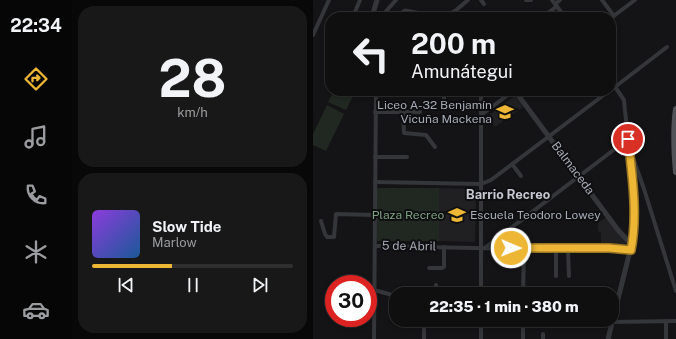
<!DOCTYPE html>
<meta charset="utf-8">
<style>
:root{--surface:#0f0f10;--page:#181819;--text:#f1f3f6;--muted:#9b9c9f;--line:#2f2f30;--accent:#edb635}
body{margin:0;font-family:"Public Sans",sans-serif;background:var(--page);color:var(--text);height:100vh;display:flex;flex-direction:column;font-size:15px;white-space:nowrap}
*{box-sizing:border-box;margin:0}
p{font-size:13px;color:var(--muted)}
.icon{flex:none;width:22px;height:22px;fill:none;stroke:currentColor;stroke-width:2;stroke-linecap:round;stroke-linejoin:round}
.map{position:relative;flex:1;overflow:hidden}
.details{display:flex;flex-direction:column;gap:6px;padding:6px;background:#080809;width:241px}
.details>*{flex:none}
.top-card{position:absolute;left:12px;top:12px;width:291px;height:84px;border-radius:16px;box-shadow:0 2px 6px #0003,0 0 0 1px var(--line);background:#0f0f10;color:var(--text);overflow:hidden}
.speed{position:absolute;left:12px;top:275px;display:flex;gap:8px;font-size:20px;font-weight:700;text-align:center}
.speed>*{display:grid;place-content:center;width:52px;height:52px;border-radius:50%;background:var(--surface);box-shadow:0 2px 6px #0003,0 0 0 1px var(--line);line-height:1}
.speed .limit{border:6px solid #d22;background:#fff;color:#111}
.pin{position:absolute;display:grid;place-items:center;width:34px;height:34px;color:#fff;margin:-17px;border:2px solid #fff;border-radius:50%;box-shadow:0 1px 4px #0007}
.me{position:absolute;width:44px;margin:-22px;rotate:91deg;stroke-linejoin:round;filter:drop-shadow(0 0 3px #0008)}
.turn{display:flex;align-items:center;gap:14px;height:84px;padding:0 20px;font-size:18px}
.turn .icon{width:52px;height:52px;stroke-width:2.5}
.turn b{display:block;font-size:28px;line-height:34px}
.details .widget{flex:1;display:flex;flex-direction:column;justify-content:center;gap:6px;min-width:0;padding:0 14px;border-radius:16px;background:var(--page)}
.details .dial{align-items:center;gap:0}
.dial b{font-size:52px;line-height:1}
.song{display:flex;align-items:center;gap:12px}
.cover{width:48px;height:48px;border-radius:6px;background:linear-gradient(135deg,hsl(270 70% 55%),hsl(210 70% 35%))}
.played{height:4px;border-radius:2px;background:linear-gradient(90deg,var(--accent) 40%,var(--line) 40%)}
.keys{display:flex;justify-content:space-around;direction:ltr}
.trip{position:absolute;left:76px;top:287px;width:230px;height:40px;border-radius:16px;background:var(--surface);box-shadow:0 2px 6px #0003,0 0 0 1px var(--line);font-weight:800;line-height:40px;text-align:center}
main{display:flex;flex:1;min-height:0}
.menu{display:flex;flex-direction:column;width:72px;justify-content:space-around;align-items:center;background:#060606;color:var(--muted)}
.menu .icon{width:28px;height:28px}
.menu .current{color:var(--accent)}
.menu b{font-size:18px;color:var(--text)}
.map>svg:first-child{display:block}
.built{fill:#202022}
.green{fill:#202821}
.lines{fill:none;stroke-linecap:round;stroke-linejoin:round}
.minor{stroke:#35363a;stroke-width:4}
.tertiary{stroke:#35363a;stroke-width:5}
.primary{stroke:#515359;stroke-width:6}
.route-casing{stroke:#9a7622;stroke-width:10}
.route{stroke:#edb635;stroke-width:7}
.labels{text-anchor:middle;stroke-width:4;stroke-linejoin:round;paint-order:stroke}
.poi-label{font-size:12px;fill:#a6aab5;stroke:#0f0f11;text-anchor:end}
.street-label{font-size:12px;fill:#a6aab5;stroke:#0f0f11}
.park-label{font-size:12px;fill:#7da081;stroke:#0f0f11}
.neighbourhood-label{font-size:13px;font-weight:bold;fill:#c7c9d2;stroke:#0f0f11}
</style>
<main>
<nav class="menu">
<b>22:34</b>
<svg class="icon current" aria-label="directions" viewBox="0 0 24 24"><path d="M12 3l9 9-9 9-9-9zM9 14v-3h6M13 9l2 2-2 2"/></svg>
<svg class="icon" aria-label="music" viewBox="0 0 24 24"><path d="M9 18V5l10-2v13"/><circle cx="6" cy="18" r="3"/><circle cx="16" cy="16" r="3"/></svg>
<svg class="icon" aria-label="phone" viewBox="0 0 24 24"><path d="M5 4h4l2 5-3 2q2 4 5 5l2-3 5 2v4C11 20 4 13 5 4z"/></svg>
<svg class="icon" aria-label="climate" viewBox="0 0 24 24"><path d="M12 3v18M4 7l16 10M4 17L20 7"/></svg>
<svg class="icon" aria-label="car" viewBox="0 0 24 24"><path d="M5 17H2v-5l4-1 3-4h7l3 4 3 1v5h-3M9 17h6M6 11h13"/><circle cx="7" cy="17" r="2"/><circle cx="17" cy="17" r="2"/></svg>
</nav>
<section class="details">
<div class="widget dial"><b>28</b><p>km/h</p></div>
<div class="widget">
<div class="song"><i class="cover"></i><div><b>Slow Tide</b><p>Marlow</p></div></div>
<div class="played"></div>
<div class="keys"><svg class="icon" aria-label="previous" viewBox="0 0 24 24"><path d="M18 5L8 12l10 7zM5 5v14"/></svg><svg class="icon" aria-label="pause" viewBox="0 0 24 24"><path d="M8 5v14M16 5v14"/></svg><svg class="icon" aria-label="next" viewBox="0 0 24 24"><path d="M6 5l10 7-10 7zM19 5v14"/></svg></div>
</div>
</section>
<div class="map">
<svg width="363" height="339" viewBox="0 0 363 339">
<rect width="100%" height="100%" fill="#141416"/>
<!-- built -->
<g class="built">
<polygon points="202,96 210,107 182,127 174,117"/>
<polygon points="126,188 163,189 162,242 126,241"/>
<polygon points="295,216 313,241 314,247 284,247 283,244 288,243 288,233 285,231 285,223"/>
</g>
<!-- green -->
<g class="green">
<polygon points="21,91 42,92 33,110 15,102"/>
<polygon points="14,105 31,114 13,151 0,145 0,134"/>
<rect x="64" y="188" width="62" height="53"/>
</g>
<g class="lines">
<!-- minor -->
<g class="minor">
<polyline points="168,0 171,4"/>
<polyline points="213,0 218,0"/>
<polyline points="239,0 252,17"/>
<polyline points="289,0 301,16"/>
<polyline points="242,4 247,0"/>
<polyline points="42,12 47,0"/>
<polyline points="141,12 155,0"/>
<polyline points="68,17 83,0"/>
<polyline points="230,17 244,6"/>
<polyline points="298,18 322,0"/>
<polyline points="0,35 16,0"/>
<polyline points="298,81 311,100 312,111 319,169 321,230 318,247"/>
<polyline points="298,90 354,47"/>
<polyline points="131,91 131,109"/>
<polyline points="62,112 107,112"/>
<polyline points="90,113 91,133 113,135 122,147"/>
<polyline points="168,115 200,91"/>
<polyline points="319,155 331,189 363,291"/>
<polyline points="62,157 94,157"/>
<polyline points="199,164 208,176"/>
<polyline points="62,182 168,184 178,180 296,91"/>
<polyline points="8,221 12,234 14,237 21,237 23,214 62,215"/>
<polyline points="62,246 211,249 296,248 318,250"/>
<polyline points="173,247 315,139"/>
<polyline points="243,249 243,276"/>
<polyline points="255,249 256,276"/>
<polyline points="116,268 129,268 131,267 131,247"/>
<polyline points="123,285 123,294"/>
<polyline points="61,290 83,296"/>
<polyline points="168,294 168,91"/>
<polyline points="210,294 211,249"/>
<polyline points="165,320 299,322 363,321"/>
<polyline points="168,320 168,339"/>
<polyline points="61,339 63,91"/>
<polyline points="111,339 111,320"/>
<polyline points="210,339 210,320"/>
<polyline points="230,339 230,334"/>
<polyline points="353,339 353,321"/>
</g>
<!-- tertiary -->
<g class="tertiary">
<polyline points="59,17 64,0"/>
<polyline points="83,17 92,11 103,13 109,17"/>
<polyline points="137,17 141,12 145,17"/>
<polyline points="202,91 305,230 319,245"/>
<polyline points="295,339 318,247"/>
</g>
<!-- primary -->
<path class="primary" d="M 363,109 C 360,130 361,150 363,172"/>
</g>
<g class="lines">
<!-- route casing -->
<g class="route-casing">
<path id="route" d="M 198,248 L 296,248 L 318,250 C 325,215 319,174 315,139"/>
</g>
<!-- route -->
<use href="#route" class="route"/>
</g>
<!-- icons -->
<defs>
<g id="school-bare" transform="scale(1.38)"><path d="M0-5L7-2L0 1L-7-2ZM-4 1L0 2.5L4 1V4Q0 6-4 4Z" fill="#edb635" stroke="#0f0f11" stroke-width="2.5" paint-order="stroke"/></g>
</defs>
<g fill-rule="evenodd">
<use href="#school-bare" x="192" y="112"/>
<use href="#school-bare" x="144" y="215"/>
</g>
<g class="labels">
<!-- poi labels -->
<g class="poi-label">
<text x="179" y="109">Liceo A-32 Benjamín<tspan x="179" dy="14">Vicuña Mackena</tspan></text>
<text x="157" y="219" text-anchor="start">Escuela Teodoro Lowey</text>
</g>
<!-- street labels -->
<g class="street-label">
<text transform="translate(260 168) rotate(53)" y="4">Balmaceda</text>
<text transform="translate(96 246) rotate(1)" y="4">5 de Abril</text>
</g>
<!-- park labels -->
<g class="park-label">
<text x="95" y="219">Plaza Recreo</text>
</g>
<!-- neighbourhood labels -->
<g class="neighbourhood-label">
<text x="195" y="199">Barrio Recreo</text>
</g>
</g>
</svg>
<div class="speed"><div class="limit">30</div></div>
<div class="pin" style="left:315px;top:139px;background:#d93025"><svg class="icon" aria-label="arrive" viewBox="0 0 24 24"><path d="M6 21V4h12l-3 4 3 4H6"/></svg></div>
<svg class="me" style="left:198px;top:248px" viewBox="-20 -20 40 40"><circle r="17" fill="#edb635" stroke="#fff" stroke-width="3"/><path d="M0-11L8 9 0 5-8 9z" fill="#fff"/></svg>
<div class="trip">22:35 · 1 min · 380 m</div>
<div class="top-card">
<div class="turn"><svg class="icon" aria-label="left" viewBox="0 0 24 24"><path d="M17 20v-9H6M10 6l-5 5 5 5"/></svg><div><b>200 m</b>Amunátegui</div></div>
</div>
</div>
</main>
